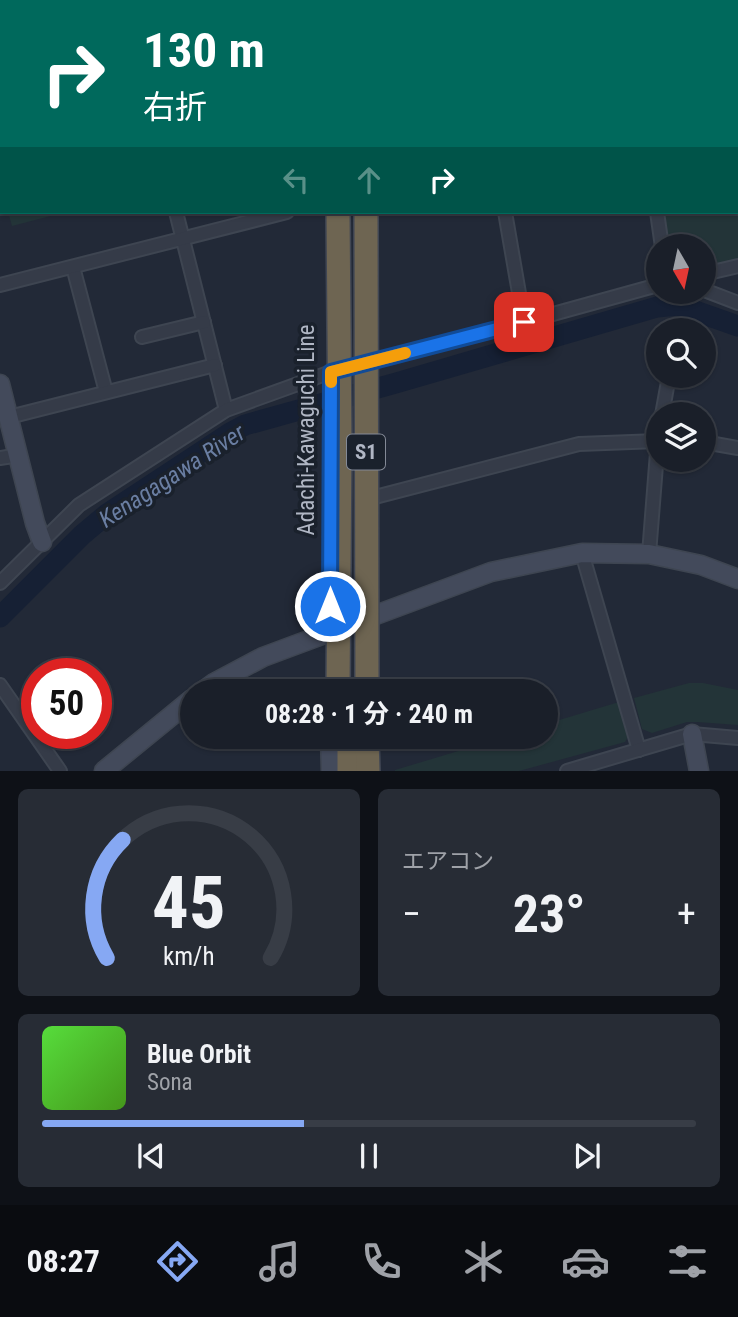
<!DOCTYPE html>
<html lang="ja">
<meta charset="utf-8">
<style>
:root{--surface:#1a1f29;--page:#272c35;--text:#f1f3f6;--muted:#9fa2a8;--line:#383d46;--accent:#86a8f3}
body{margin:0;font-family:"Roboto Condensed","Noto Sans JP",sans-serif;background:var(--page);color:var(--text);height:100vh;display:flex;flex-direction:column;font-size:26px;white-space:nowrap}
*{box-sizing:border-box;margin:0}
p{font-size:23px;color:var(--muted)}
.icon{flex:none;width:38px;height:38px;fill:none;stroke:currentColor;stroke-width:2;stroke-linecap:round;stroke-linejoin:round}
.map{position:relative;height:771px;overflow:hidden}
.side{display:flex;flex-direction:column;gap:18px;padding:18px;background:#0e1117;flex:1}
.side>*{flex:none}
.hud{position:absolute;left:0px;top:0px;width:738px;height:214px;box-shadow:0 2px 5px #0004,0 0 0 2px var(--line);background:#00695c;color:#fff;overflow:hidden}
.needle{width:46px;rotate:171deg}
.controls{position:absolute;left:646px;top:234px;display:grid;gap:14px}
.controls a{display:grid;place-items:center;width:70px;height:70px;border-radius:50%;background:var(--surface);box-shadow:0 2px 5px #0004,0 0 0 2px var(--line);font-size:35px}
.speed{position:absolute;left:21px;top:658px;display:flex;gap:14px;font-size:35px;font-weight:700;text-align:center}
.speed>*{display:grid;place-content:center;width:91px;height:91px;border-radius:50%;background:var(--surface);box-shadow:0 2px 5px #0004,0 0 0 2px var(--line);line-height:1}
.speed .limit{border:10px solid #d22;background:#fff;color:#111}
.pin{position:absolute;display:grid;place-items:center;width:60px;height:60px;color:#fff;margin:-30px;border-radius:14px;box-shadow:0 4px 10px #0006}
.me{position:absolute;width:77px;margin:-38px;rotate:0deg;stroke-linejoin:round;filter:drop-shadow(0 0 5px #0008)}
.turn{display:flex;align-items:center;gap:24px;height:147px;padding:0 28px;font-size:32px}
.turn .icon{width:91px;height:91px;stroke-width:2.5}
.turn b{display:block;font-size:49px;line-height:60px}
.lanes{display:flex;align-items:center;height:66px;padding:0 28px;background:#0003;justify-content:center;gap:35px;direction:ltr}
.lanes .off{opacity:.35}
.big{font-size:52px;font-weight:700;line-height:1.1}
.side .card{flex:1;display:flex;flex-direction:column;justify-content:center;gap:10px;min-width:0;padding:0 24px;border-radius:10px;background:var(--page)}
.side .dial{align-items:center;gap:0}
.dial svg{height:182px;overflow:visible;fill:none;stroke:var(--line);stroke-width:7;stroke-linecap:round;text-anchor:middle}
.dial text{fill:var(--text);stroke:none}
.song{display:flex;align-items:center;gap:21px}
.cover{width:84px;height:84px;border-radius:10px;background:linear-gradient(135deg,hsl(110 70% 55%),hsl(100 70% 35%))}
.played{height:7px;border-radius:4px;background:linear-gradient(90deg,var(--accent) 40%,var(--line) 40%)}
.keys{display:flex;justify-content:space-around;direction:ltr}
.heat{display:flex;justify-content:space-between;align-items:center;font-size:38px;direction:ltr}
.side .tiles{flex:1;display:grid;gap:18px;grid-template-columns:1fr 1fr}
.card:last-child{grid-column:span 2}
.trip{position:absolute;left:180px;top:679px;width:378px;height:70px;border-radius:35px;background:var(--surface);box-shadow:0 2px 5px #0004,0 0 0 2px var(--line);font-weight:700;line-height:70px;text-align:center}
.tab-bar{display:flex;height:112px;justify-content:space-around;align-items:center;background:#0a0c10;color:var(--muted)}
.tab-bar .icon{width:49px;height:49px}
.tab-bar .on{color:var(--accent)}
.tab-bar b{font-size:32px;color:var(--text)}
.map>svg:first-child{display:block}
.green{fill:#233438}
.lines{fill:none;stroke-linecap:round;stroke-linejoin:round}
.river{stroke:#162034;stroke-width:21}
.street-casing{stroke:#3e4551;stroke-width:16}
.secondary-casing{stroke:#3e4551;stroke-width:21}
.highway-casing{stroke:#404653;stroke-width:26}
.street{stroke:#353b48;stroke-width:12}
.secondary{stroke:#434a5b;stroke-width:18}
.highway{stroke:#6e6552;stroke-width:23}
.highway-bridge-casing{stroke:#404653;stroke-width:26;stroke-linecap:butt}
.highway-bridge{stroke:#6e6552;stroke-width:23}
.route-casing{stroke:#114b97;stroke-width:18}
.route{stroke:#1a73e8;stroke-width:12}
.slow{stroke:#f59e0b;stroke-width:12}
.labels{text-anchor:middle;stroke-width:7;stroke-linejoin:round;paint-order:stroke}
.shield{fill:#1a212c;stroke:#838996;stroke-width:2}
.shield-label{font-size:21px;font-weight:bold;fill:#b0b6c4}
.street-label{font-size:23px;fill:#b0b6c4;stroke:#1a212c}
.water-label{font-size:24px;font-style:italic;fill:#6a7ea2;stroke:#1a212c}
</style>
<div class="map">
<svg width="738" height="771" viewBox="0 0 738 771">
<rect width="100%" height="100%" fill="#222937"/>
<!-- green -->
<g class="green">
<polygon points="738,166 738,260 704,268 704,247 669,247 664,212 737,212 737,167"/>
<polygon points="8,212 66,212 12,226"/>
<polygon points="689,683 703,683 738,690 738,725 697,722 687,722 652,733 642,729 634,698"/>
<polygon points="619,702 629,735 625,742 519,771 395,771 395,770 505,737 546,737 546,724"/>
</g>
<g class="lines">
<!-- river -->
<polyline class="river" points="0,617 82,535 107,514 230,433 245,425 396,383 657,307 678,305 738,326"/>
<!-- street casing -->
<g class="street-casing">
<g id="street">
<polyline points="121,0 121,2"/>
<polyline points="469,0 469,2"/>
<polyline points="621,0 622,2"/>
<polyline points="737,89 738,89"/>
<polyline points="176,212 226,410"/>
<polyline points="505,212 524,322"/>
<polyline points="657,212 662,247"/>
<polyline points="73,267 106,392"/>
<polyline points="704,274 738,266"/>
<polyline points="0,285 287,212"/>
<polyline points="704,290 738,303"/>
<polyline points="142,337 204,322"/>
<polyline points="662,415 669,376"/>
<polyline points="9,417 215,365"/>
<polyline points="704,442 738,448"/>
<polyline points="0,458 19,455"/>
<polyline points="375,497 579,444 658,441"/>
<polyline points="582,553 639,750"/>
<polyline points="649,554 658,440"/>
<polyline points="0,583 79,505 226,410 331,372 524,322 658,285"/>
<polyline points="0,685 60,771"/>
<polyline points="567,771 692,734 738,738"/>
</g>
</g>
<!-- secondary casing -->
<g class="secondary-casing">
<g id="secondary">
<polyline points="0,95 2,94"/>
<polyline points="0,384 35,523 42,542"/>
<polyline points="203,691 214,683 263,657 491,572 582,553 649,554 701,565 738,579"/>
<polyline points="692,734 699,771"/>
<polyline points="330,737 331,771"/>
<polyline points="104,771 192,699"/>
</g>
</g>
<!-- highway casing -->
<g class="highway-casing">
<g id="highway">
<polyline points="333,0 333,2"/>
<polyline points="349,737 349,771"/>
<polyline points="367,737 368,771"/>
</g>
</g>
<!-- street -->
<use href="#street" class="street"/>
<!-- secondary -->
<use href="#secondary" class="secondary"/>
<!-- highway -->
<use href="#highway" class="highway"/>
<!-- highway-bridge casing -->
<g class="highway-bridge-casing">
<g id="highway-bridge">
<polyline points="360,0 360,2"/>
<polyline points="366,212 367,691"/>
<polyline points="338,691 340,445 338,212"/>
</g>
</g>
<!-- highway-bridge -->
<use href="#highway-bridge" class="highway-bridge"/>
</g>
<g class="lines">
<!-- route casing -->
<g class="route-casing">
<polyline id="route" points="330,606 331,372 524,322"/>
</g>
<!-- route -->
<use href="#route" class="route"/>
<!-- slow -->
<polyline class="slow" points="331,382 331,372 405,353"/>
</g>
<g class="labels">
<!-- shield labels -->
<rect class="shield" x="347" y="434.5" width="38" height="35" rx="5"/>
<g class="shield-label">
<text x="366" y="459">S1</text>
</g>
<!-- street labels -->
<g class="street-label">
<text transform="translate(306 430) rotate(-90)" y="8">Adachi-Kawaguchi Line</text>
</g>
<!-- water labels -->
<g class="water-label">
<text transform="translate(172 476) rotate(-33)" y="8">Kenagagawa River</text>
</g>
</g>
</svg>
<div class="controls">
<a><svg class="needle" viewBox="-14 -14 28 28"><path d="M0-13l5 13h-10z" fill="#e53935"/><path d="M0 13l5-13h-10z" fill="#9fa2a8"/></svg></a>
<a><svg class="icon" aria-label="search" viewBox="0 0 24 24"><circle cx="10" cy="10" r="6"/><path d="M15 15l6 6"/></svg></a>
<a><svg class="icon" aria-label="layers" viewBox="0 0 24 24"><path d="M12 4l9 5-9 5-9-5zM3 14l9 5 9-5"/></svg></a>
</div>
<div class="speed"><div class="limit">50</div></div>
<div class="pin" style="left:524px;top:322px;background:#d93025"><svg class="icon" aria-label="arrive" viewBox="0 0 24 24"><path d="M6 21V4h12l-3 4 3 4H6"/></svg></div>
<svg class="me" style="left:330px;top:606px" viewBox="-20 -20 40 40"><circle r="17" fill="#1a73e8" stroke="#fff" stroke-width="3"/><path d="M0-11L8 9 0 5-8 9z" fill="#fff"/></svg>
<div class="trip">08:28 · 1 分 · 240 m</div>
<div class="hud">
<div class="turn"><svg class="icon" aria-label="right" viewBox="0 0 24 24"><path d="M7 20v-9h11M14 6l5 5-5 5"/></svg><div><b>130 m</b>右折</div></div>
<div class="lanes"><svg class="icon off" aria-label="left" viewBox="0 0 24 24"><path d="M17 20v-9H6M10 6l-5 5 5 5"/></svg><svg class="icon off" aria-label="ahead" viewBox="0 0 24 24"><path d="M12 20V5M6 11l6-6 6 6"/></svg><svg class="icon" aria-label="right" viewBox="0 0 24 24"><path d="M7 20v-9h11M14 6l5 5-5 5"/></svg></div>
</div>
</div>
<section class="side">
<div class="tiles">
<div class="card dial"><svg viewBox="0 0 100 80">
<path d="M14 69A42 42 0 1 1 86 69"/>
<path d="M14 69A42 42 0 0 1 21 17" stroke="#86a8f3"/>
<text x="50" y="56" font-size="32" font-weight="700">45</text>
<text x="50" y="72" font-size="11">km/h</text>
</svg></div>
<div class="card"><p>エアコン</p>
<div class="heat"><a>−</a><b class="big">23°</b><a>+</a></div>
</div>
<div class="card">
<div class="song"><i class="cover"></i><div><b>Blue Orbit</b><p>Sona</p></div></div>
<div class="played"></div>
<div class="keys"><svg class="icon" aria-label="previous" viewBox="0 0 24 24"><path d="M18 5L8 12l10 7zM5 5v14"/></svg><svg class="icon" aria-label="pause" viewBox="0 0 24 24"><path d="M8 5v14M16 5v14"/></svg><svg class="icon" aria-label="next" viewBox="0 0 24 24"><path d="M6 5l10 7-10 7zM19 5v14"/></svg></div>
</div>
</div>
</section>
<nav class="tab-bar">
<b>08:27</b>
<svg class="icon on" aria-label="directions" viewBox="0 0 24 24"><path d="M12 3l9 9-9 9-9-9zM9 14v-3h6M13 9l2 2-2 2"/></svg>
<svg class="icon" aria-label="music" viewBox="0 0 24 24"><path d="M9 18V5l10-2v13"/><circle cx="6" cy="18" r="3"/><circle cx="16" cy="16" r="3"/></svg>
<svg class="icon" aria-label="phone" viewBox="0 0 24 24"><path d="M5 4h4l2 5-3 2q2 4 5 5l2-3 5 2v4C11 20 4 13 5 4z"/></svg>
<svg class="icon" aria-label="climate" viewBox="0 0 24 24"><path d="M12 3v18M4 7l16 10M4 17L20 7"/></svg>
<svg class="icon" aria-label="car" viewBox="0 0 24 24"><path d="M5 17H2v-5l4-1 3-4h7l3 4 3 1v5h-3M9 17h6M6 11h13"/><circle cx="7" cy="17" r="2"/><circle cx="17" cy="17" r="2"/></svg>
<svg class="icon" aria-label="filters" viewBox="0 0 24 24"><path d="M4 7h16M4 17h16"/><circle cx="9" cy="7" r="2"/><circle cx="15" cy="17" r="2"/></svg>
</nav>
